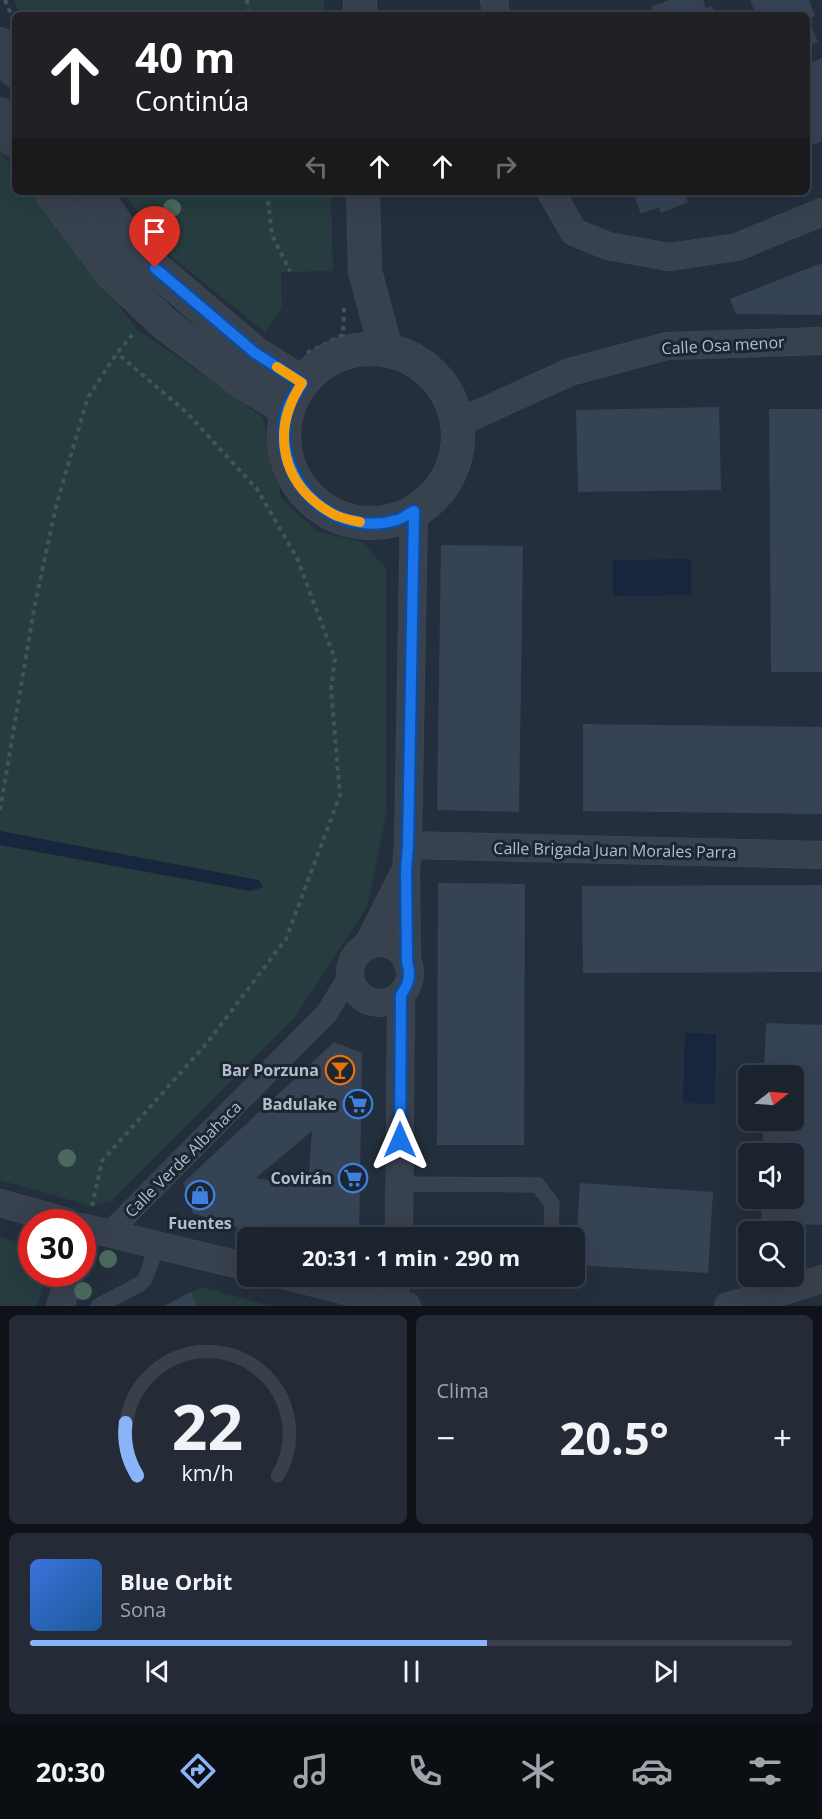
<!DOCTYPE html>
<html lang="es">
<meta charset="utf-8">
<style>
:root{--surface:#1b232e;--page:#242b36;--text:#f1f3f6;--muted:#a0a4aa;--line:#39404a;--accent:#8ab4f8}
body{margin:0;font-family:"Open Sans",sans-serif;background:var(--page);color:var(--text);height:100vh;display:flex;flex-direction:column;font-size:22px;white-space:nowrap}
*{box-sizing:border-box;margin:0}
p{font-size:20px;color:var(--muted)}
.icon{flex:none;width:33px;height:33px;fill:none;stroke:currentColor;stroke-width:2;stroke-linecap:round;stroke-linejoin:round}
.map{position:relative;height:1306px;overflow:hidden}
.panel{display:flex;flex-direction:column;gap:9px;padding:9px;background:#0f1319;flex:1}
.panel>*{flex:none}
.top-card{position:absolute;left:12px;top:12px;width:798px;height:183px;border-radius:9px;box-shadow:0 6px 24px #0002,0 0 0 2px var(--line);background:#202124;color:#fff;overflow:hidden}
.needle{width:39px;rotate:73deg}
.controls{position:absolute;left:738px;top:1065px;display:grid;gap:12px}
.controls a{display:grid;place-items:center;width:66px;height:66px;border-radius:9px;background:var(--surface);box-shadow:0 6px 24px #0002,0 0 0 2px var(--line);font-size:30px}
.speed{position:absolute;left:18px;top:1209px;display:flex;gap:12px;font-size:30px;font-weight:700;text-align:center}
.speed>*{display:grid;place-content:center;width:78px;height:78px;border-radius:50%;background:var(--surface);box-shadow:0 6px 24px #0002,0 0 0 2px var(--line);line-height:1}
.speed .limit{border:9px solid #d22;background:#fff;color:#111}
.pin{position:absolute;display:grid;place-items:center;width:51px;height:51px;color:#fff;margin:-62px -26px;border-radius:50% 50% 50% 0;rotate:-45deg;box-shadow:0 0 6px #0007}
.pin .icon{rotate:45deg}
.me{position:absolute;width:66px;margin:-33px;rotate:0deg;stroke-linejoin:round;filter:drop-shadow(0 0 4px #0008)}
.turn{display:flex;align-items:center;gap:21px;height:126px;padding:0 24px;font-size:27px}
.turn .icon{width:78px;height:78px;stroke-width:2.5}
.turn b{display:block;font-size:42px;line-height:51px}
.lanes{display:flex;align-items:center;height:57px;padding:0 24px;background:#0003;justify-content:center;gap:30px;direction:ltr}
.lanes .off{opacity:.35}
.big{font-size:45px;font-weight:700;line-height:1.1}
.panel .widget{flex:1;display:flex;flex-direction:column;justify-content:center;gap:9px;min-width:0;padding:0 21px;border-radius:9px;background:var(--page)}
.panel .dial{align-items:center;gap:0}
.dial svg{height:156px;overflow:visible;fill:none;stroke:var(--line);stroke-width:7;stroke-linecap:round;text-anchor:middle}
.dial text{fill:var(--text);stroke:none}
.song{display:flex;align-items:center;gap:18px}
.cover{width:72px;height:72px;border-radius:9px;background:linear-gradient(135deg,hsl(220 70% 55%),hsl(210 70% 35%))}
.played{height:6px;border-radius:3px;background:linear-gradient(90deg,var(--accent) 60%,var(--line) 60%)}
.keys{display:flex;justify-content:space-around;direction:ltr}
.heat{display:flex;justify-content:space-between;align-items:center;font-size:33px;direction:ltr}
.panel .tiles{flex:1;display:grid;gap:9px;grid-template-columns:1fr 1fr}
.widget:last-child{grid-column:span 2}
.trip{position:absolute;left:237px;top:1227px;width:348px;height:60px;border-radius:9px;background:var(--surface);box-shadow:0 6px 24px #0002,0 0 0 2px var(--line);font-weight:700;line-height:60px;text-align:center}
.tabs{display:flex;height:96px;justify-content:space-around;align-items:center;background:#0b0e12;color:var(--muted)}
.tabs .icon{width:42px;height:42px}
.tabs .current{color:var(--accent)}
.tabs b{font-size:27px;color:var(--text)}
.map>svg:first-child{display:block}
.green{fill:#263c3f}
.water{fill:#17263c}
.building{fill:#364354;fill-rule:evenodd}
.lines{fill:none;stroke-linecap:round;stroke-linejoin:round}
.service-casing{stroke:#414a57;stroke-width:15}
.pedestrian-casing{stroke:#414a57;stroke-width:22}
.minor-casing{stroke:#414a57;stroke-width:28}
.tertiary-casing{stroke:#414a57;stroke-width:34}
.path{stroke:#3f5557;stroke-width:4;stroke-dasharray:4.5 4.5;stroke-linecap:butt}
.service{stroke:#38414e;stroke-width:14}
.pedestrian{stroke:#38414e;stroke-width:21}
.minor{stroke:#38414e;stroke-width:27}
.tertiary{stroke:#38414e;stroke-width:33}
.tree{fill:#4b6a5d}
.route-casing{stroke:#114b97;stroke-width:15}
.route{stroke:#1a73e8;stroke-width:10}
.slow{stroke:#f59e0b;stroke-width:10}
.labels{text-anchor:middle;stroke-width:6;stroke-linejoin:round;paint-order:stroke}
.street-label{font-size:16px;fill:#b4bcc9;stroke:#1d2633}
.poi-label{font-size:16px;font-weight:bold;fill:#b4bcc9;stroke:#1d2633;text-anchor:end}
</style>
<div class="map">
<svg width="822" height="1306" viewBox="0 0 822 1306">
<rect width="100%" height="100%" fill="#242f3e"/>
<!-- green -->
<g class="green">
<polygon points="14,0 324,0 325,15 19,15"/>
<polygon points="0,149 15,171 15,192 31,192 137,329 263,417 281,497 316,531 362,542 386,568 386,814 367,907 295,1017 111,1201 91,1206 0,1180"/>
<polygon points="122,192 331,192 333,271 281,272 282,308 265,332 174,259"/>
<polygon points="0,1237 31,1246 32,1274 48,1274 37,1306 0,1306"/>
<polygon points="202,1287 270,1306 197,1306 191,1292"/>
</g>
<!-- water -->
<g class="water">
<polygon points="691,559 691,595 613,596 613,560"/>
<polygon points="0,831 259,880 263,887 251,891 0,845"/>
<polygon points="685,1033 716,1034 715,1104 683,1103"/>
</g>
<!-- building -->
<g class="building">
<polygon points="669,0 703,0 706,8 712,6 715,15 655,15 651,7"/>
<polygon points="750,0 809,0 815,16 808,18 818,42 807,46 807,15 756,15"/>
<polygon points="822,58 822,141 808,147 807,64"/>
<polygon points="633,192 684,192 688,202 661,213 659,207 641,214"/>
<polygon points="822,263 822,315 736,314 730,299"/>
<polygon points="719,407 721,490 578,492 576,410"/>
<polygon points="769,409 822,409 822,672 771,672"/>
<polygon points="441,545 523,546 519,812 437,810"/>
<polygon points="583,724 822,727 822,814 583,811"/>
<polygon points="438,883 525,884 524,1145 437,1145"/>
<polygon points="822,885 822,972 583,973 582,886"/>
<polygon points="766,1023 822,1025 822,1225 761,1223 762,1198 794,1198 794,1154 763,1154 763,1120 794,1120 794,1076 764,1076"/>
<path d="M 334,1042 L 362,1053 L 359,1238 L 269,1238 L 193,1213 L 183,1183 ZM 312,1131 L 308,1187 L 256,1178 Z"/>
<polygon points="580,1183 713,1192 708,1273 575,1265"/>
<polygon points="191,1292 197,1306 164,1306"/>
</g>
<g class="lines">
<!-- service casing -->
<g class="service-casing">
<g id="service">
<polyline points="399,1184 538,1185 552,1204 551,1229 540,1238"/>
<polyline points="98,1306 140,1284 145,1279 158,1244"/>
</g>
</g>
<!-- pedestrian casing -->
<g class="pedestrian-casing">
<polyline id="pedestrian" points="109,1233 327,1013 350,975"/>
</g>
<!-- minor casing -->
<g class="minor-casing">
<g id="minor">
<polyline points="494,0 496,15"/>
<polyline points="551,192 574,232 608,246 669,257 737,247 822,212"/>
<polyline points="458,423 570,372 667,346 822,341"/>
<polyline points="408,845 822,855"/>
<circle cx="380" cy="973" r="30"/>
<polyline points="367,946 404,873"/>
<polyline points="407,962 406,870 408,845 414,511"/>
<polyline points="0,1203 67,1222"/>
<polyline points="82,1227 248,1267"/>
<polyline points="399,1238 401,995"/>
<polyline points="286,1276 407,1306"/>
<polyline points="394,1304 396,1276"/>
<polyline points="60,1306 71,1274"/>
<polyline points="728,1306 762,1298 822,1279"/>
</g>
</g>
<!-- tertiary casing -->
<g class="tertiary-casing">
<g id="tertiary">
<polyline points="360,15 360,0"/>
<polyline points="0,44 15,71"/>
<polyline points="0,114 15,141"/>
<polyline points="51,192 112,274 165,324 242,382 288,410"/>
<polyline points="94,192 138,254 255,353 302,383"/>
<polyline points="363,192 365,271 386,350"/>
<circle cx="371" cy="436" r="87"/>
</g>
</g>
<!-- path -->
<g class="path">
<polyline points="5,0 13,19"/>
<polyline points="247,0 249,15"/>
<polyline points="267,192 272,235 290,271"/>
<polyline points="307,353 343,335 344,308"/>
<polyline points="0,810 35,604 56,506 88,397 117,353 134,333"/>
<polyline points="92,1206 102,1161 207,1043 286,939 340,795 331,689 335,659 297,558 257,489 186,412 117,353"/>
</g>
<!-- service -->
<use href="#service" class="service"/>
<!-- pedestrian -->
<use href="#pedestrian" class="pedestrian"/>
<!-- minor -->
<use href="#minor" class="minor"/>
<!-- tertiary -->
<use href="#tertiary" class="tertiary"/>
</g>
<!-- trees -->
<g class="tree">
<circle cx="172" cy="208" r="9"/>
<circle cx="67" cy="1158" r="9"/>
<circle cx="108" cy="1259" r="9"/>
<circle cx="83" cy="1291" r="9"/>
</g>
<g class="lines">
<!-- route casing -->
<g class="route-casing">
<path id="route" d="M 155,268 L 255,353 L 302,383 C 294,395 287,406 285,420 C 276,483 334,539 397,520 C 403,518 408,514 414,511 L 408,845 L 406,870 L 407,962 C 411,975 409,983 401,995 L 400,1140"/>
</g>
<!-- route -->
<use href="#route" class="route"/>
<!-- slow -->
<path class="slow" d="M 277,367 L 302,383 C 270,432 281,485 333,514 C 340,518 351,520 360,522"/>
</g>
<!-- icons -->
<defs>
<g id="bar-ring" transform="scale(1.5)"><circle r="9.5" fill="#1d2633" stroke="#e8710a" stroke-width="1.5"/><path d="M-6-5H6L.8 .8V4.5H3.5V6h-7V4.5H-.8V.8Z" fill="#e8710a"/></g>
<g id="supermarket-ring" transform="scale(1.5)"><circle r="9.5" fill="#1d2633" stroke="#3f7fe0" stroke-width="1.5"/><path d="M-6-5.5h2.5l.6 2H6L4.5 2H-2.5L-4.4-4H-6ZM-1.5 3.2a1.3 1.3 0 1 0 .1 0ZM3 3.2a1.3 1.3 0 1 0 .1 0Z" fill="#3f7fe0"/></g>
<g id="shop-ring" transform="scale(1.5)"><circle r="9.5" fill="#1d2633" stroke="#3f7fe0" stroke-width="1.5"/><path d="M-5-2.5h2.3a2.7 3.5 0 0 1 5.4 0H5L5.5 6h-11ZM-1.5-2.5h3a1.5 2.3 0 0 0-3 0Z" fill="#3f7fe0"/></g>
</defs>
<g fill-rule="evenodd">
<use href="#bar-ring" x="340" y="1070"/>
<use href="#supermarket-ring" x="358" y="1104"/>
<use href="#supermarket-ring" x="353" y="1178"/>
<use href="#shop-ring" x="200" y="1195"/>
</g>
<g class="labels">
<!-- street labels -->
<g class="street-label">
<text transform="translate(723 345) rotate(-3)" y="6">Calle Osa menor</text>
<text transform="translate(615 850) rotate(1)" y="6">Calle Brigada Juan Morales Parra</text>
<text transform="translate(183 1159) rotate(-45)" y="6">Calle Verde Albahaca</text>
</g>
<!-- poi labels -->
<g class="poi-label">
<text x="319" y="1076">Bar Porzuna</text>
<text x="337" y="1110">Badulake</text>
<text x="332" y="1184">Covirán</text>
<text x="200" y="1229" text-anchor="middle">Fuentes</text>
</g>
</g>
</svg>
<div class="controls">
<a><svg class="needle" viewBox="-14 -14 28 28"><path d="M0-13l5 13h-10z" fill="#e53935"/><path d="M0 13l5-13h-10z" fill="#a0a4aa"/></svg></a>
<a><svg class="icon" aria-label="sound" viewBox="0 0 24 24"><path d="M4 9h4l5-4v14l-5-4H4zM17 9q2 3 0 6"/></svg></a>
<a><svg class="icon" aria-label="search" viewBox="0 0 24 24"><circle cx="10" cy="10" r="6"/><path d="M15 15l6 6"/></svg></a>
</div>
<div class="speed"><div class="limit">30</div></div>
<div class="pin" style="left:155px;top:268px;background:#d93025"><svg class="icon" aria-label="arrive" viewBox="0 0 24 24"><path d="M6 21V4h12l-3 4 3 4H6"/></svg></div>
<svg class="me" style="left:400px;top:1140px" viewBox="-20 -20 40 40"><path d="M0-17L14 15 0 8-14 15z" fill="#1a73e8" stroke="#fff" stroke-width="4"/></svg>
<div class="trip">20:31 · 1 min · 290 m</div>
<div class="top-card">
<div class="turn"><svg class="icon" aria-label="ahead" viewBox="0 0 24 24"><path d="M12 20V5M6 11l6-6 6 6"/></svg><div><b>40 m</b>Continúa</div></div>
<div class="lanes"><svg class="icon off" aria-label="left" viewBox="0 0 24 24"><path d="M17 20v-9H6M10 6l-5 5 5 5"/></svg><svg class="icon" aria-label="ahead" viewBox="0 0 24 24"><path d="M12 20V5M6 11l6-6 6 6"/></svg><svg class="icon" aria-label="ahead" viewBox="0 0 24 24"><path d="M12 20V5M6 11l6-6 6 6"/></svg><svg class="icon off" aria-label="right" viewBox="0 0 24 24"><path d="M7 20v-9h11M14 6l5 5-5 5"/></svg></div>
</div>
</div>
<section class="panel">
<div class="tiles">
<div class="widget dial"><svg viewBox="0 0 100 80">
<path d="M14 69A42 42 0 1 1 86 69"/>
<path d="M14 69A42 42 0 0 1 8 42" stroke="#8ab4f8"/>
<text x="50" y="56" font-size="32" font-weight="700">22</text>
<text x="50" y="72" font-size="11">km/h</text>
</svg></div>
<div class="widget"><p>Clima</p>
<div class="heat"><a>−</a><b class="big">20.5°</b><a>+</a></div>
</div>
<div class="widget">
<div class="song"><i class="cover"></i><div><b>Blue Orbit</b><p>Sona</p></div></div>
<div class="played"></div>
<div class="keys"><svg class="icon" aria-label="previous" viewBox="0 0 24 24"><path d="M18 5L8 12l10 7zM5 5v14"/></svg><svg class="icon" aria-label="pause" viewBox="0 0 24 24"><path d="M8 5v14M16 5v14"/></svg><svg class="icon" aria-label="next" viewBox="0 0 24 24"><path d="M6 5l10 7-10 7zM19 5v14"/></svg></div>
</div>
</div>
</section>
<nav class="tabs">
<b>20:30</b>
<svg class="icon current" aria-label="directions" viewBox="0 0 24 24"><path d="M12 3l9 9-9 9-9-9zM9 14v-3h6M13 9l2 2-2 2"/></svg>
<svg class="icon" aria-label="music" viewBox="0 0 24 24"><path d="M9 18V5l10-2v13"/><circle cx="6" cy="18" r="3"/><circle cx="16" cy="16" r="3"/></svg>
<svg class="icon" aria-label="phone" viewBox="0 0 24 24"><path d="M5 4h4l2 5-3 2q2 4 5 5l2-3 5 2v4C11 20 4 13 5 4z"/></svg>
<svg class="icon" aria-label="climate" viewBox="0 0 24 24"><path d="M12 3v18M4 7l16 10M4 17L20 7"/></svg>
<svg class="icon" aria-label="car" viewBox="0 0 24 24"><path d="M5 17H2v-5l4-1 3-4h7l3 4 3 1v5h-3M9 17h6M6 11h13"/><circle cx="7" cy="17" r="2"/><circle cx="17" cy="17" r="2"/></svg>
<svg class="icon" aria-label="filters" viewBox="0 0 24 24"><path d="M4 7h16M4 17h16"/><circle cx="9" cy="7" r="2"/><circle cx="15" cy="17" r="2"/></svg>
</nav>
